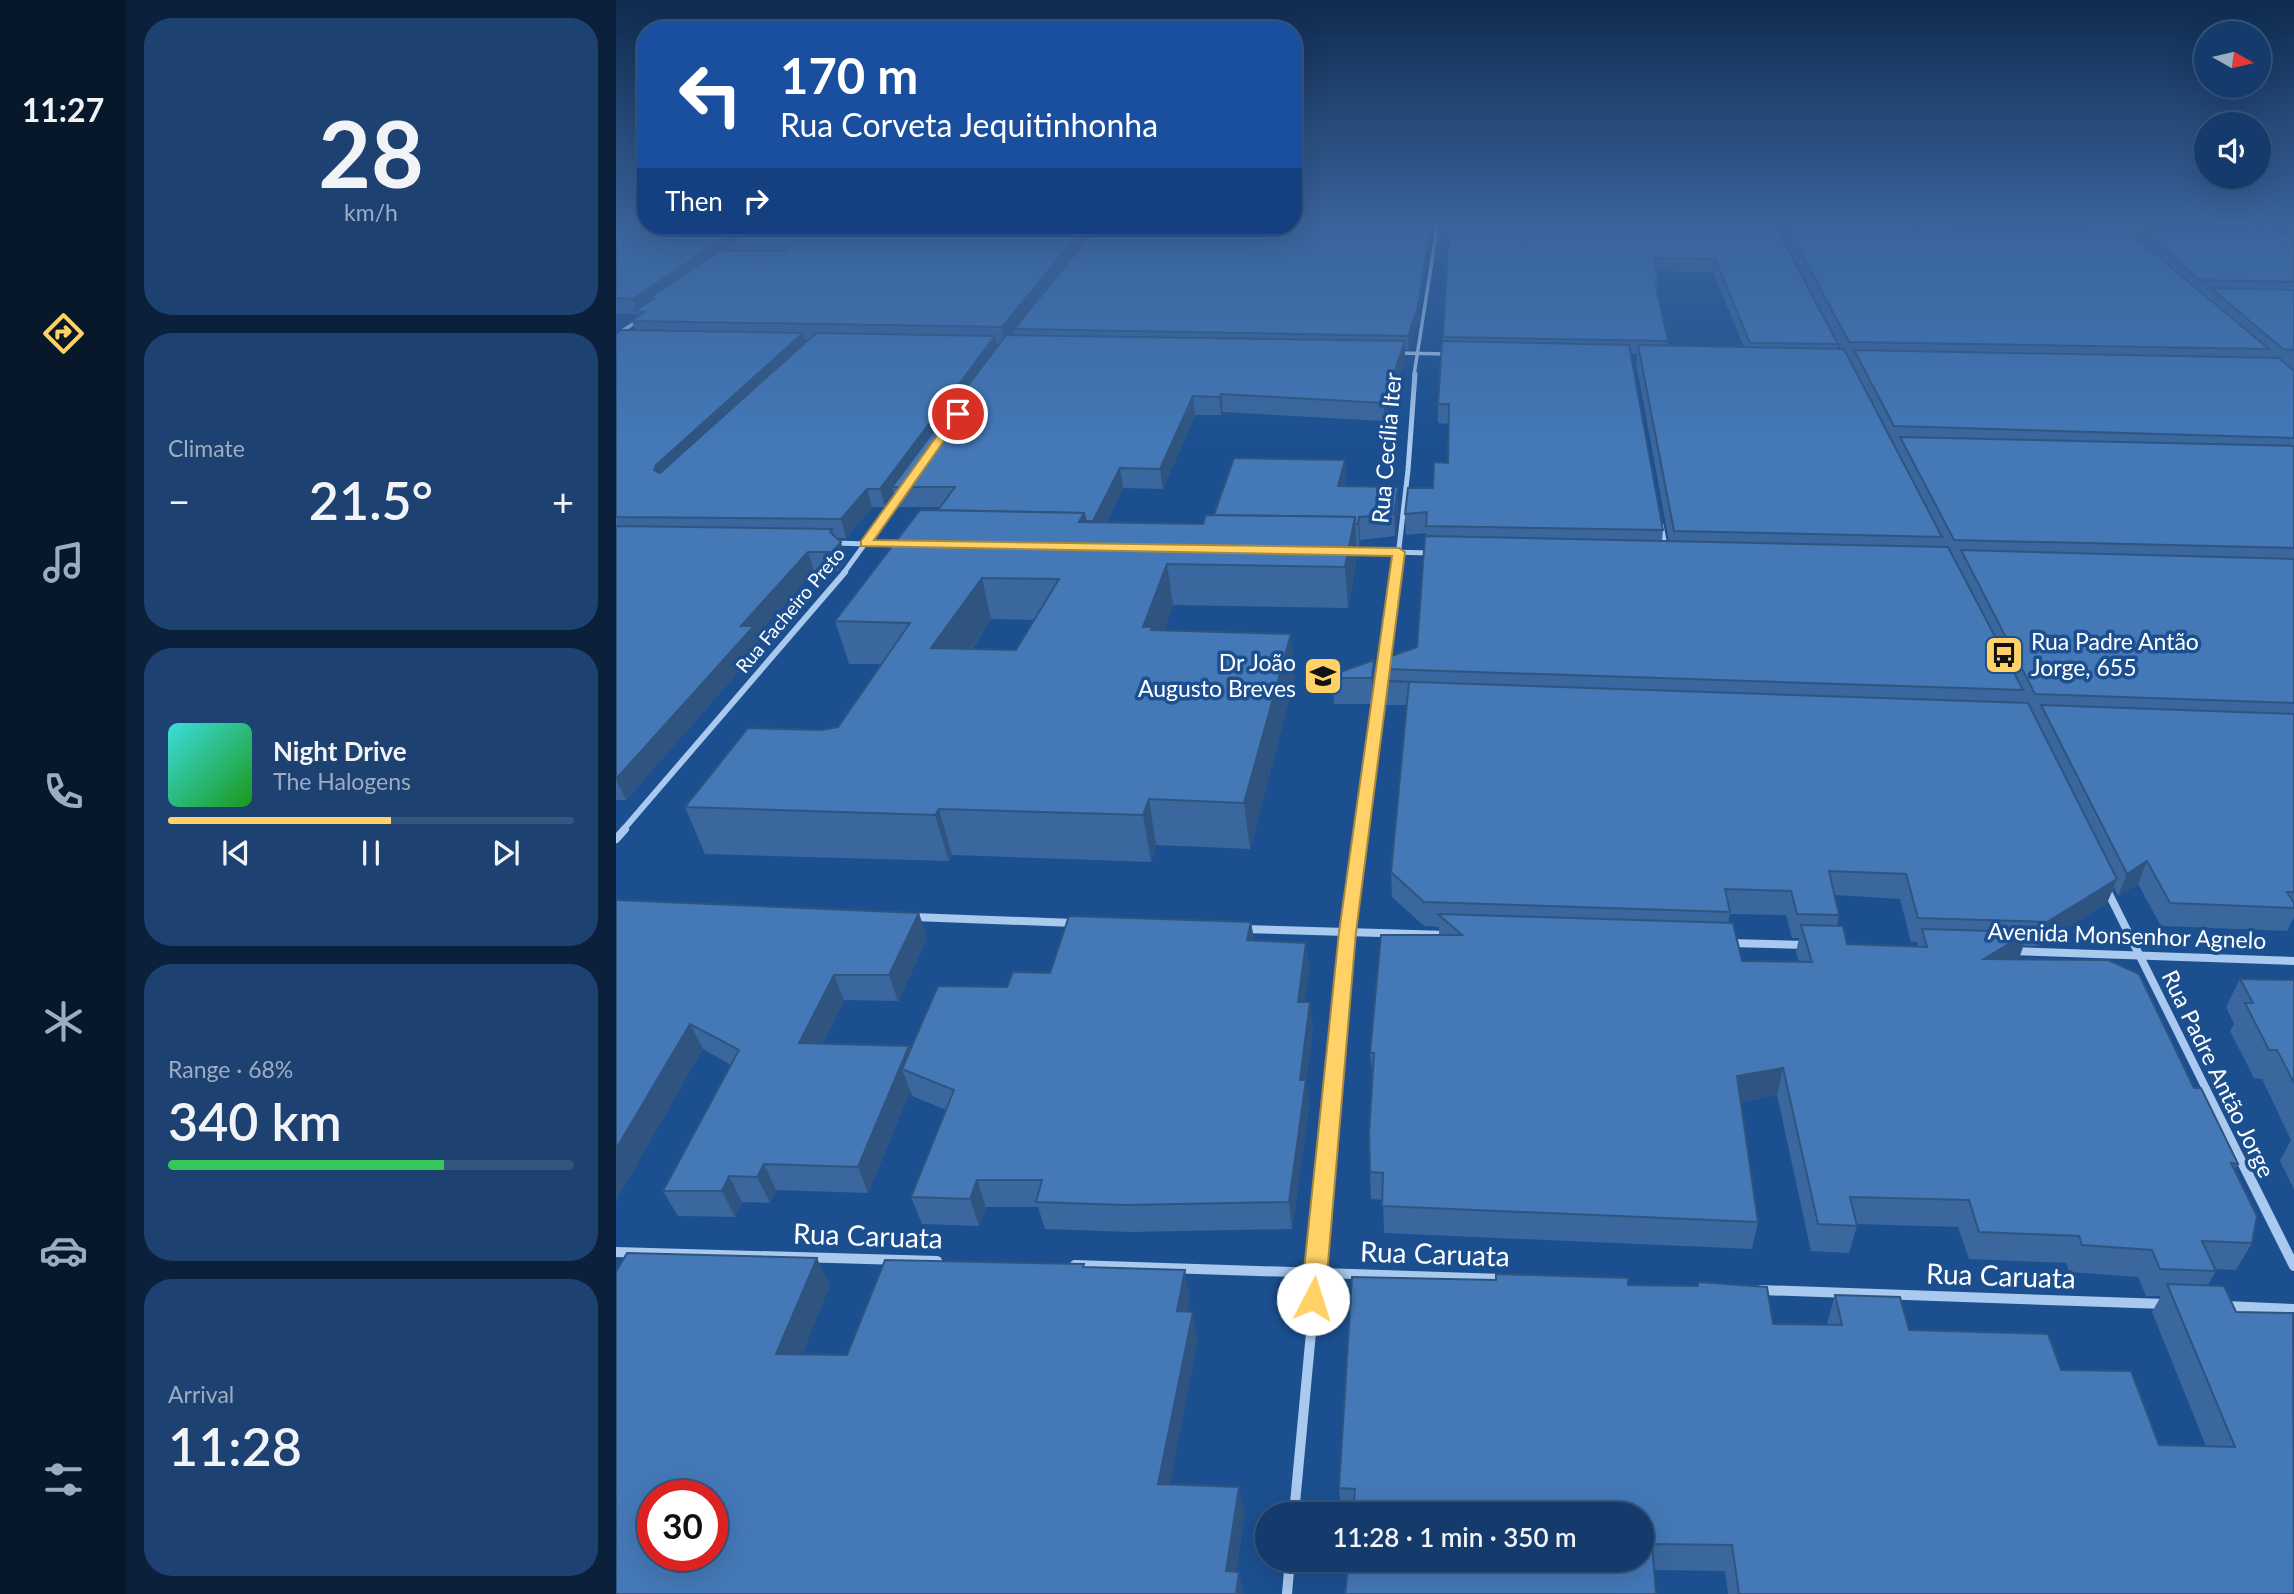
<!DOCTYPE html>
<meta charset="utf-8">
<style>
:root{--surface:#143b6b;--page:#1d4271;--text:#f1f3f6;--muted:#9dadc1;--line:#33557e;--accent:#ffd166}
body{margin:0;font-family:Lato,sans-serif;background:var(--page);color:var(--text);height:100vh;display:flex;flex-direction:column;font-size:26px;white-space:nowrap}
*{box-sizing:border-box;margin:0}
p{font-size:23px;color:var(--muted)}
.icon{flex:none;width:38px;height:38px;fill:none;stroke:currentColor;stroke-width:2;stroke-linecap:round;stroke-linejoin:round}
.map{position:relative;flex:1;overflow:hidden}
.sheet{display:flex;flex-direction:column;gap:18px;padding:18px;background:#0b203b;width:490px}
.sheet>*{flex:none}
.hud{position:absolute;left:21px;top:21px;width:665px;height:214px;border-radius:28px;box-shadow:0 7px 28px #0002,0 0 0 2px var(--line);background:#1a4fa0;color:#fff;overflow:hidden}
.needle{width:46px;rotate:98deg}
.buttons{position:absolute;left:1578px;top:21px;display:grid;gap:14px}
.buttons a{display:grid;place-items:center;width:77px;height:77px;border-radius:50%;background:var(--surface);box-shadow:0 7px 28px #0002,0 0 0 2px var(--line);font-size:35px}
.speed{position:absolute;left:21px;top:1480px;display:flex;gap:14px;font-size:35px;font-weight:700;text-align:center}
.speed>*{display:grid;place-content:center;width:91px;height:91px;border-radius:50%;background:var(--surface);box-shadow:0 7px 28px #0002,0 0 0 2px var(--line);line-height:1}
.speed .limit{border:10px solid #d22;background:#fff;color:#111}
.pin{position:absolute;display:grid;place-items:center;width:60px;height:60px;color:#fff;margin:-30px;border:4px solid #fff;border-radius:50%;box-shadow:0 2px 7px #0007}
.me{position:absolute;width:77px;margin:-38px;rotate:5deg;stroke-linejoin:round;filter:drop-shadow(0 0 5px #0008)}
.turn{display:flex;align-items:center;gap:24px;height:147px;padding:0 28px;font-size:32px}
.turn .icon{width:91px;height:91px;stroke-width:2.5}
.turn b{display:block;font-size:49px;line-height:60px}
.then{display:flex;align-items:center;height:66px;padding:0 28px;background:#0003;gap:14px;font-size:26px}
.big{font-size:52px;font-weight:600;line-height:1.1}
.sheet .tile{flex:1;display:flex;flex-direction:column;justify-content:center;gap:10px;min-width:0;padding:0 24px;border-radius:28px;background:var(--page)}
.sheet .dial{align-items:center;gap:0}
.dial b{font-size:91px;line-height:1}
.song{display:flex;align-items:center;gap:21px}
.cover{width:84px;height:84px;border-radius:10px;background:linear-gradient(135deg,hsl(180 70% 55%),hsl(120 70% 35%))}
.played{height:7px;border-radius:4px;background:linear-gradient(90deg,var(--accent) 55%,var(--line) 55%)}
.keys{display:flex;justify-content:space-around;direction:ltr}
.heat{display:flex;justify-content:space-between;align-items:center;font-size:38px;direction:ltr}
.charge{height:10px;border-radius:5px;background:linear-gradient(90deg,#34c759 68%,var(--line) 0)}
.trip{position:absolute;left:639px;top:1502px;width:399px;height:70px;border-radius:35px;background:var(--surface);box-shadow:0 7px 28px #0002,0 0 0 2px var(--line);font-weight:600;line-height:70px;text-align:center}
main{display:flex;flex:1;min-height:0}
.tab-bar{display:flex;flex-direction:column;width:126px;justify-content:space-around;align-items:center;background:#08182b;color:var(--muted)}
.tab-bar .icon{width:49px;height:49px}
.tab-bar .selected{color:var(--accent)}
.tab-bar b{font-size:32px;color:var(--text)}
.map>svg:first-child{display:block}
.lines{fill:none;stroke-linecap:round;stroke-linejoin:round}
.minor-far4{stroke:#a9c9ee;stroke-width:3.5}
.minor-far3{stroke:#a9c9ee;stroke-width:5}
.minor-far2{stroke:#a9c9ee;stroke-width:6}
.minor-far1{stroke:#a9c9ee;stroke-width:8}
.minor{stroke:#a9c9ee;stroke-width:10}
.wall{fill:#3a679d;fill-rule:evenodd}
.shaded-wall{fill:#305480}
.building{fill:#4478b7;stroke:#305480;stroke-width:2;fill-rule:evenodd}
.route{fill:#ffd166;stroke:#a68842;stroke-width:2}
.labels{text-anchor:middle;stroke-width:7;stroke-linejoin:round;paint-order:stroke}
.far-street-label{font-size:19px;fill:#fff;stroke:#1b4f8f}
.street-label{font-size:23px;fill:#fff;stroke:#1b4f8f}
.poi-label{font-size:23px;fill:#fff;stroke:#1b4f8f;text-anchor:start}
.near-street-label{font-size:28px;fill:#fff;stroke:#1b4f8f}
</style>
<main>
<nav class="tab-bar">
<b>11:27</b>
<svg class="icon selected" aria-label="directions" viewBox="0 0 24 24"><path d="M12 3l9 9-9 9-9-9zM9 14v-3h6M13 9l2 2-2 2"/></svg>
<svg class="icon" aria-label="music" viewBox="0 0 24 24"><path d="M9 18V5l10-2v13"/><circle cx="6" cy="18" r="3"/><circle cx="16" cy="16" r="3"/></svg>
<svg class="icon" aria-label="phone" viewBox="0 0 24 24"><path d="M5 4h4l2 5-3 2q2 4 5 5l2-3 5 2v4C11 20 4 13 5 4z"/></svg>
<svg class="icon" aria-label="climate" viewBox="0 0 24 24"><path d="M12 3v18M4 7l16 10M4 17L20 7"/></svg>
<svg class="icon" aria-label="car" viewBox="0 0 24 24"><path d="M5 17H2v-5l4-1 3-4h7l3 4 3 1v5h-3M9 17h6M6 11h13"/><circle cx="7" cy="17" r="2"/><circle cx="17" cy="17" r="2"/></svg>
<svg class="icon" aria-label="filters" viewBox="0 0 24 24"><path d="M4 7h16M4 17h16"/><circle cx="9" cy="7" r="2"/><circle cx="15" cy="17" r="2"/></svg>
</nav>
<section class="sheet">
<div class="tile dial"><b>28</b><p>km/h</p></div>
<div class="tile"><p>Climate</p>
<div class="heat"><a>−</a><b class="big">21.5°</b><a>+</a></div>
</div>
<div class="tile">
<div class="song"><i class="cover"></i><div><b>Night Drive</b><p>The Halogens</p></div></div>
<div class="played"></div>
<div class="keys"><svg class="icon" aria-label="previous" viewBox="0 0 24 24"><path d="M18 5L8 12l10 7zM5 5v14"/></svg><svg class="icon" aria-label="pause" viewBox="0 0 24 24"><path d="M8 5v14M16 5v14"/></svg><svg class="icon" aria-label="next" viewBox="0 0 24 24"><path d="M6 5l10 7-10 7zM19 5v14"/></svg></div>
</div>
<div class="tile"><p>Range · 68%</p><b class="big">340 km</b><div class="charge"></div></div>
<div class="tile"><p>Arrival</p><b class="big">11:28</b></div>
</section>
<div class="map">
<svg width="1678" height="1594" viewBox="0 0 1678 1594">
<rect width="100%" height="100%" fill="#1b4f8f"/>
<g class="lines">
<!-- minor-far4 -->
<g class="minor-far4">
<polyline points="0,341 6,331 23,320"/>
<polyline points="781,353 832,354"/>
<polyline points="798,375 822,222"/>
</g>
<!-- minor-far3 -->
<g class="minor-far3">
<polyline points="1045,525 1050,551"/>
<polyline points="218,543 286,545"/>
<polyline points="732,551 815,553"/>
<polyline points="227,574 285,494"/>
<polyline points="780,574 792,470 799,374"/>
</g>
<!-- minor-far2 -->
<g class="minor-far2">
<polyline points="7,830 229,572"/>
<polyline points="746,830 780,572"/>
</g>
<!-- minor-far1 -->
<g class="minor-far1">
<polyline points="0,839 9,829"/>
<polyline points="1490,888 1627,1163"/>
<polyline points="298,917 458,923"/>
<polyline points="627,929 832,935"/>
<polyline points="1113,943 1189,945"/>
<polyline points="1396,951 1678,961"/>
<polyline points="711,1163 732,932 746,829"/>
</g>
<!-- minor -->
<g class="minor">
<polyline points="1626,1162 1678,1266"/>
<polyline points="0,1252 321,1261"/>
<polyline points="459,1265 888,1279"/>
<polyline points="1145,1290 1549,1304"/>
<polyline points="1610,1306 1678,1309"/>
<polyline points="678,1514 711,1162"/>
<polyline points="671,1594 674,1559"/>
</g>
</g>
<!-- wall -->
<g class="wall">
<path d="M 677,222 L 818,222 L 817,227 L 815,227 L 815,236 L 802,321 L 792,350 L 789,350 L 789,359 L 768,421 L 607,412 L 605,415 L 579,415 L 547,489 L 507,488 L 490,523 L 587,524 L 598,515 L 729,460 L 730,481 L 728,486 L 782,509 L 779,536 L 744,540 L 743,546 L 740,546 L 741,557 L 732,608 L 557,605 L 548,630 L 679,677 L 634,849 L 540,845 L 535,862 L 336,855 L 333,861 L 89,854 L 69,807 L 205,730 L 222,727 L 265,664 L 233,664 L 219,621 L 325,507 L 282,507 L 278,494 L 269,507 L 256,507 L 230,538 L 220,538 L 230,561 L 222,571 L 198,571 L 141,635 L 145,646 L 10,800 L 0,800 L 0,334 L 19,330 L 16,321 L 21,318 L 20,314 L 0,314 L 0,224 L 30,226 L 477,226 L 478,231 ZM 375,619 L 418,620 L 400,650 L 356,649 Z"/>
<path d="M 826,222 L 1157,222 L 1156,229 L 1222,344 L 1222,348 L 1225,349 L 1170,241 L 1171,232 L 1165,232 L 1160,222 L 1678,222 L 1678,917 L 1671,931 L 1545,926 L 1522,884 L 1502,896 L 1498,887 L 1491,903 L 1422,946 L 1407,946 L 1402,959 L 1578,1088 L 1622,1164 L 1618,1170 L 1636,1243 L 1620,1270 L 1600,1269 L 1600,1271 L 1592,1285 L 1678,1594 L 1112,1594 L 1109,1571 L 1038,1570 L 1026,1514 L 725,1514 L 723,1488 L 1012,1285 L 1082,1286 L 1082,1282 L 1157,1324 L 1211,1325 L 1211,1323 L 1219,1295 L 1293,1330 L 1445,1370 L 1543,1445 L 1590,1446 L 1536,1312 L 1545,1296 L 1530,1296 L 1522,1277 L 1453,1272 L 1450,1263 L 1353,1259 L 1342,1227 L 1240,1224 L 1241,1226 L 1233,1253 L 1195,1251 L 1161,1095 L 1124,1102 L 1142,1222 L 1136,1249 L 768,1233 L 767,1200 L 755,1199 L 754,1172 L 757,1080 L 754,1053 L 823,935 L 823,927 L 808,926 L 776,897 L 775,872 L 791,705 L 768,705 L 767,682 L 769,681 L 769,669 L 801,647 L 810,533 L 790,535 L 789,514 L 817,488 L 832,463 L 833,424 L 822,423 L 822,404 L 832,244 L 828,243 L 819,271 ZM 1040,271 L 1097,272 L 1128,347 L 1052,346 L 1052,341 L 1041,292 L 1042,282 ZM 1014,354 L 1021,354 L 1020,363 L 1053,541 L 1046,541 L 1047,530 ZM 1219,895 L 1284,899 L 1295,942 L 1302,942 L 1301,946 L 1231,944 L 1221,926 L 1223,915 ZM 1114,914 L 1170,915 L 1176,938 L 1183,938 L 1180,952 L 1183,962 L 1126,961 L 1112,923 Z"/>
<polygon points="758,660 759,686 757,704 718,704 716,675"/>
<polygon points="0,900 311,938 282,1001 228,1000 207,1043 294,1050 391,987 434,973 635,922 638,940 690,943 693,969 688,1002 697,1029 690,1082 693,1108 676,1229 515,1232 429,1229 422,1207 370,1207 363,1226 306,1224 295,1197 330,1110 296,1096 294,1091 252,1193 160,1190 154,1203 126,1202 119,1217 62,1216 47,1191 115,1065 87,1049"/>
<polygon points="1624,979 1678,980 1678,1189 1664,1161 1675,1140 1646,1079 1638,1078 1614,1031 1618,1024 1610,1007"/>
</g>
<!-- shaded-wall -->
<g class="shaded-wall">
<polygon points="815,224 815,236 802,321 792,350 792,336"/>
<polygon points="126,226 151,226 115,244 117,249 38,303 37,299 32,299 35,306 22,311 17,299"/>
<polygon points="469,226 477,226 478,231 398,329 398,332 389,343 386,327"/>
<polygon points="828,231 828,243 819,271 819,259"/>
<polygon points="187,333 191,349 46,482 38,470 40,465"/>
<polygon points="379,336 383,352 276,487 278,494 269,507 264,489"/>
<polygon points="789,341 789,359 768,421 768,403"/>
<polygon points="605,394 607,412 605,415 603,397"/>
<polygon points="577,396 579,415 547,489 544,469"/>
<polygon points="729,460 730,481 723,508 722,486"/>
<polygon points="504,468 507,488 480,542 477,521"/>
<polygon points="782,487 782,509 779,536 778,514"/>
<polygon points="251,489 256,507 230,538 225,519"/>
<polygon points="468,513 475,552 463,522"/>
<polygon points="739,517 741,557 732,608 729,567"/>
<polygon points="743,517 744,540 743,546 742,524"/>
<polygon points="216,529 221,546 225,542 230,561 222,571 216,552 214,532"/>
<polygon points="192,552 198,571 141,635 145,646 10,800 0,779 125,626"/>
<polygon points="551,564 557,605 540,652 527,627"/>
<polygon points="366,578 375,619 327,691 315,648"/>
<polygon points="675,634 679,677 634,849 628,803"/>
<polygon points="758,660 759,686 757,704 756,678"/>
<polygon points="533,799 540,845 535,862 527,815"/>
<polygon points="323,809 336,855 333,861 319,815"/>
<polygon points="1531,861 1522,884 1502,896 1511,874"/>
<polygon points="1501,879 1491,903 1422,946 1431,922"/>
<polygon points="303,913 311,938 282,1001 273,975"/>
<polygon points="635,922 639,948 631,940"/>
<polygon points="1412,932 1403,959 1359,986 1368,959"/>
<polygon points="690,943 693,969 685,1029 682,1002"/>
<polygon points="218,975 228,1000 194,1069 183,1043"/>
<polygon points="694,1002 697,1029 690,1082 693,1108 676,1229 673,1202 684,1080"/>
<polygon points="74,1024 87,1049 0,1201 0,1149"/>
<polygon points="293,1046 302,1072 286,1069 294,1091 252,1193 242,1167"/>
<polygon points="1167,1068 1161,1095 1116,1103 1121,1076"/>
<polygon points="148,1164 160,1190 154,1203 141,1177"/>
<polygon points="113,1176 126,1202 119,1217 106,1191"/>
<polygon points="361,1180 370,1207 363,1226 354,1199"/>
<polygon points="201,1258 214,1286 175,1382 160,1354"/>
<polygon points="569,1270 574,1298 567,1339 561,1311"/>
<polygon points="577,1312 582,1340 549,1510 542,1484"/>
<polygon points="623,1487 629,1514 617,1594 610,1571"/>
<polygon points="623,1572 628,1594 620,1594"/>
</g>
<!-- building -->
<g class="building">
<polygon points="4,222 30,222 30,226 126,226 17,299 0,298 0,224"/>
<polygon points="677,222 815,224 802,307 792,336 398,329 482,226 677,226"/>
<polygon points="1382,222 1502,222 1504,223"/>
<polygon points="1515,222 1670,222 1676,226 1517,223"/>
<polygon points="824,225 1161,229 1222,344 1134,343 1099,259 1038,258 1042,282 1039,282 1052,341 827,337 833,232 828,231 819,259"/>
<polygon points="142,226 469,226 386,327 16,321 28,312 19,311 37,299 32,299 103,251 171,251 173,246 169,244 115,244"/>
<polygon points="1172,228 1514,233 1653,349 1233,342"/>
<polygon points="1528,232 1678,233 1678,282 1584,280"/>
<polygon points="1595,288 1678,290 1678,350 1667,349"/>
<polygon points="6,330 187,333 40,465 38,470 44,473 200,333 379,336 264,489 251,489 225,519 0,517 0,334"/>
<polygon points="390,335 789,341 768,403 605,394 603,397 577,396 544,469 504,468 477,521 470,521 468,513 322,510 339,487 276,487"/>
<polygon points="826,341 1013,345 1047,530 810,526 811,512 789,514 792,488 817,488 818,462 832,463 833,404 822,404"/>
<polygon points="1022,345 1228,349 1326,537 1058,531"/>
<polygon points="1238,350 1663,358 1678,371 1678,438 1278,426"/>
<polygon points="1284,437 1678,446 1678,548 1338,540"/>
<polygon points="618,458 729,460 722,486 782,487 778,514 743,517 742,524 739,524 739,517 598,515"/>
<path d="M 304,510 L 468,513 L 463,522 L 587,524 L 590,515 L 739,517 L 729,567 L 551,564 L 527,627 L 536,627 L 535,630 L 675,634 L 628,803 L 533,799 L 527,815 L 323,809 L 319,815 L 69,807 L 132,728 L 205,730 L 222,727 L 294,623 L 219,621 ZM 366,578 L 443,579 L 400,650 L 315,648 Z"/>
<polygon points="0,526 216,529 214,532 225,542 216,552 192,552 125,626 138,626 0,779"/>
<polygon points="809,536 1332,547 1407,690 769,669 770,658 801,647"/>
<polygon points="1345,550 1678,559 1678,703 1419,694"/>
<polygon points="758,660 756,678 716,678 716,675"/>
<polygon points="768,681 1412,703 1501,879 1431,922 1302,918 1290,874 1213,871 1223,915 1181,914 1175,891 1109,889 1114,912 808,902 775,872 793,682"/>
<polygon points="1425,705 1678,714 1678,892 1671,892 1678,903 1678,908 1554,903 1531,861 1511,874"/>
<polygon points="0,900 303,913 273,975 218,975 183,1043 293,1046 242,1167 148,1164 141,1177 113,1176 106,1191 47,1191 123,1050 74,1024 0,1149"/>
<polygon points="822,914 1117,923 1126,961 1196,962 1185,925 1227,926 1231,944 1311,947 1306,929 1412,932 1368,959 1492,960 1523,974 1578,1088 1585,1088 1622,1164 1615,1163 1641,1216 1636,1243 1586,1241 1600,1271 1544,1269 1536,1250 1466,1245 1463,1236 1363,1232 1353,1200 1234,1197 1241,1226 1202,1224 1167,1068 1121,1076 1142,1222 766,1206 767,1173 754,1172 753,1134 758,1053 754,1053 765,935 846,935"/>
<polygon points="453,916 635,922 631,940 690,943 682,1002 694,1002 684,1080 690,1080 673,1202 509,1205 420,1202 426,1180 361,1180 354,1199 295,1197 338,1090 286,1069 322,986 391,987 397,972 434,973"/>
<polygon points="1624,979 1678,980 1678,1083 1661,1050 1653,1050 1629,1003 1637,1003"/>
<path d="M 11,1253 L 201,1258 L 160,1354 L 231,1355 L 269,1260 L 468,1264 L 467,1267 L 569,1270 L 561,1311 L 577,1312 L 542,1484 L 623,1487 L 610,1571 L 623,1572 L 620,1594 L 0,1594 L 0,1272 ZM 37,1496 L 96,1496 L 96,1556 L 37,1556 Z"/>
<polygon points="880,1274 1012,1278 1012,1285 1082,1286 1082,1282 1151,1287 1157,1324 1226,1325 1219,1295 1284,1297 1293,1330 1432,1334 1445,1370 1515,1371 1543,1445 1619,1447 1551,1284 1608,1286 1620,1312 1677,1313 1678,1594 1123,1594 1116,1545 1036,1544 1040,1594 729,1594 733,1559 1026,1559 1026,1514 737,1514 739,1489 723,1488 736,1277 880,1280"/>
</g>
<!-- sky -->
<linearGradient id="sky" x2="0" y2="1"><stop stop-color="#0f2b4f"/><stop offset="0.5" stop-color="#39639b"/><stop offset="1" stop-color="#39639b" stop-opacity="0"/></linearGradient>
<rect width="1678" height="445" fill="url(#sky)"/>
<!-- route -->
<polygon class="route" points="342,411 347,414 258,540 783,548 789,552 740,932 709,1299 705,1306 697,1309 689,1306 685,1299 723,932 776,556 245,546 245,541 338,412"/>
<!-- icons -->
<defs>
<g id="bus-square" transform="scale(2.0125)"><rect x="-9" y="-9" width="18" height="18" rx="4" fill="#ffd166" stroke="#1b4f8f"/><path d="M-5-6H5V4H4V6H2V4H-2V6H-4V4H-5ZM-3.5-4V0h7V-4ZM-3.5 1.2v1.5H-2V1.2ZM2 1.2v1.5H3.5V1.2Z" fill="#111"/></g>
<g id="school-square" transform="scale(2.0125)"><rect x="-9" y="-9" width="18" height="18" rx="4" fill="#ffd166" stroke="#1b4f8f"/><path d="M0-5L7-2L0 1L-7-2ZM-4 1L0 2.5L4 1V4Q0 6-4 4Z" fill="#111"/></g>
</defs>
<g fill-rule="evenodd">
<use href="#bus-square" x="1388" y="655"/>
<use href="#school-square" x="707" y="676"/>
</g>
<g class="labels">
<!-- far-street labels -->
<g class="far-street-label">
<text transform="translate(174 610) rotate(-50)" y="7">Rua Facheiro Preto</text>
</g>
<!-- street labels -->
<g class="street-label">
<text transform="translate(771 448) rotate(-85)" y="8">Rua Cecília Iter</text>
<text transform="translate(1511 936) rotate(2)" y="8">Avenida Monsenhor Agnelo</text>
<text transform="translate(1602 1074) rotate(64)" y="8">Rua Padre Antão Jorge</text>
</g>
<!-- poi labels -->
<g class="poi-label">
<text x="1415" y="650">Rua Padre Antão<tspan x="1415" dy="26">Jorge, 655</tspan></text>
<text x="680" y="671" text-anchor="end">Dr João<tspan x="680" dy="26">Augusto Breves</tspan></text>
</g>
<!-- near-street labels -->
<g class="near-street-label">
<text transform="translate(252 1236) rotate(2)" y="10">Rua Caruata</text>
<text transform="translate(819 1254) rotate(2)" y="10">Rua Caruata</text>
<text transform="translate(1385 1276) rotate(2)" y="10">Rua Caruata</text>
</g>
</g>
</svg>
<div class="buttons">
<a><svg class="needle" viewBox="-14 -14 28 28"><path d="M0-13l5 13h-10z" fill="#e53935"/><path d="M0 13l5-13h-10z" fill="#9dadc1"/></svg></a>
<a><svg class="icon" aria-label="sound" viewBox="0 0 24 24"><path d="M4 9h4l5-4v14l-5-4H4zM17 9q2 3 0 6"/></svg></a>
</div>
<div class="speed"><div class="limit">30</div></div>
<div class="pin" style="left:342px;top:414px;background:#d93025"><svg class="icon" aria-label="arrive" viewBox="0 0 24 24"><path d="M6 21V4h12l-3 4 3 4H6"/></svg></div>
<svg class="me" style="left:697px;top:1299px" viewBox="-20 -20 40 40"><circle r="19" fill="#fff"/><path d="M0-13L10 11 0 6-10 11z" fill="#ffd166"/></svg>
<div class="trip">11:28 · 1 min · 350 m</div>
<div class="hud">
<div class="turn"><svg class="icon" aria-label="left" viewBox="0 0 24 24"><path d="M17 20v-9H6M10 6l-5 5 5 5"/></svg><div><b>170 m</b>Rua Corveta Jequitinhonha</div></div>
<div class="then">Then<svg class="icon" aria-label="right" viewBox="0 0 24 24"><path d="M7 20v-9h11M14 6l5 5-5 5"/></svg></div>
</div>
</div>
</main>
